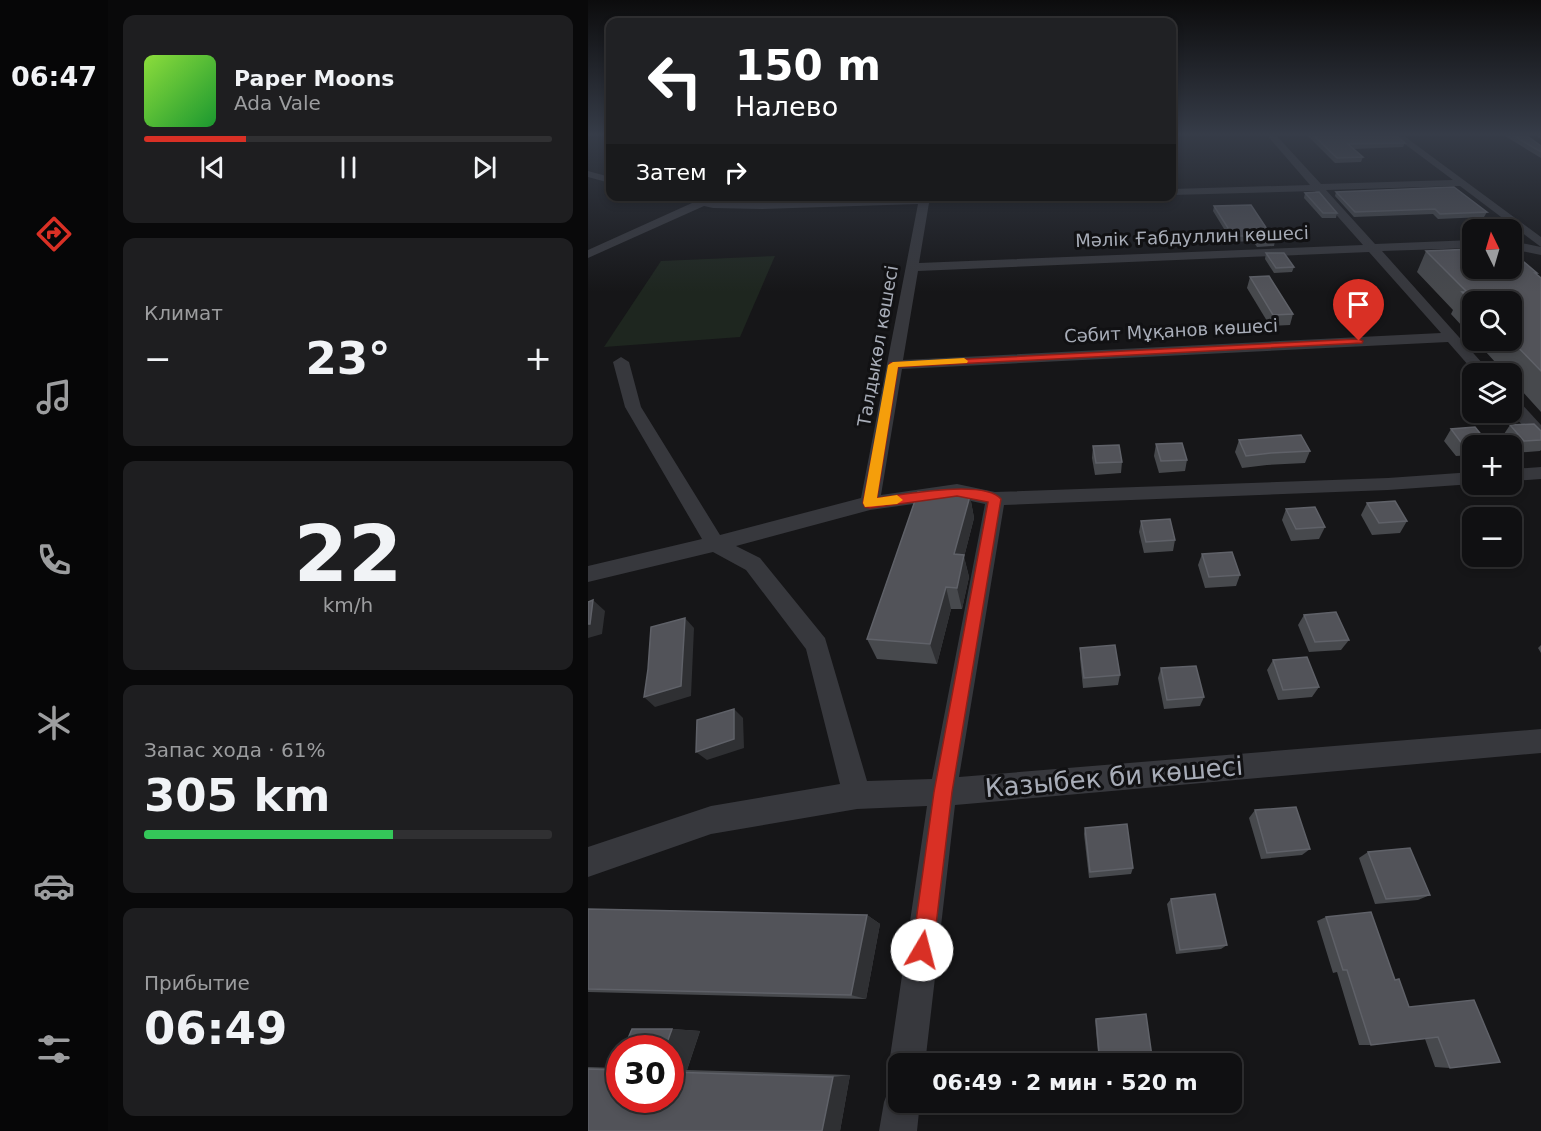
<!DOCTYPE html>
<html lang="ru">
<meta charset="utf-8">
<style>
:root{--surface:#101012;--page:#1e1e20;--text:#f1f3f6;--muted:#9c9d9f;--line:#303032;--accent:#d93025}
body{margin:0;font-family:"DejaVu Sans",sans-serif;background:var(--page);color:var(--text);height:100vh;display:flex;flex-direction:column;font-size:22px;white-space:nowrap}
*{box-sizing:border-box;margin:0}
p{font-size:20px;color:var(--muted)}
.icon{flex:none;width:33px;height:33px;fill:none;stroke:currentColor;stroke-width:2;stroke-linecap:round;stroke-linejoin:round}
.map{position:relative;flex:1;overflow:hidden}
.details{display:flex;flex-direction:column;gap:15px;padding:15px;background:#09090a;width:480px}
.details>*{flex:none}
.hud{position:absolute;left:18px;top:18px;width:570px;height:183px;border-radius:12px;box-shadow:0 3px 9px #0003,0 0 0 2px var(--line);background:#202124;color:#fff;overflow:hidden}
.needle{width:39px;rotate:355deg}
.tools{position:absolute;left:874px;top:219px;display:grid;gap:12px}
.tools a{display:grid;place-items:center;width:60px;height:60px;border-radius:12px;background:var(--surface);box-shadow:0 3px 9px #0003,0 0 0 2px var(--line);font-size:30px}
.speed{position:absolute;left:18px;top:1035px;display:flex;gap:12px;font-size:30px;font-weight:700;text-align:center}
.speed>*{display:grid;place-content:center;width:78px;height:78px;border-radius:50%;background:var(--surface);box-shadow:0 3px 9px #0003,0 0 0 2px var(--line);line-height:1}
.speed .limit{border:9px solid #d22;background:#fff;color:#111}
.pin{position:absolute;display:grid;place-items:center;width:51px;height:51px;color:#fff;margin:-62px -26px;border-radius:50% 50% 50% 0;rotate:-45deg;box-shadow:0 0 6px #0007}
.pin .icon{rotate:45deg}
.me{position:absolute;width:66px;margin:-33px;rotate:8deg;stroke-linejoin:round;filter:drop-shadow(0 0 4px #0008)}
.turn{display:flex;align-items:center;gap:21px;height:126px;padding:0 30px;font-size:27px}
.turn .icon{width:78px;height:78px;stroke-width:2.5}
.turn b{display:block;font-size:42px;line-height:51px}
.then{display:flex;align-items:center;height:57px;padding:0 30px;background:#0003;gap:12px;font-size:22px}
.big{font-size:45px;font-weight:700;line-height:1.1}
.details .tile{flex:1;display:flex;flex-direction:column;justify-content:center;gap:9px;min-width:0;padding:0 21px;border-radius:12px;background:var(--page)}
.details .dial{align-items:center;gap:0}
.dial b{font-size:78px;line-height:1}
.song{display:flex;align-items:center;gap:18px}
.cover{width:72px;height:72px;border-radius:9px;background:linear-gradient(135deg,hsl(90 70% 55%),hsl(130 70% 35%))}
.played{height:6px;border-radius:3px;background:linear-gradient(90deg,var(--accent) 25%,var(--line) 25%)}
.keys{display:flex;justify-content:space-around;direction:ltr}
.heat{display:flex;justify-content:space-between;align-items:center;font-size:33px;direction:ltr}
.charge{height:9px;border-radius:4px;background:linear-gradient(90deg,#34c759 61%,var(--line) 0)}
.trip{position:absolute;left:300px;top:1053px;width:354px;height:60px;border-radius:12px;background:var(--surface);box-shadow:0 3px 9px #0003,0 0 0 2px var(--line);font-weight:700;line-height:60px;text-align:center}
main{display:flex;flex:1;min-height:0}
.tab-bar{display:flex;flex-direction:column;width:108px;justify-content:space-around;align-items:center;background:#060607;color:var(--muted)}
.tab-bar .icon{width:42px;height:42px}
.tab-bar .active{color:var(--accent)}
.tab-bar b{font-size:27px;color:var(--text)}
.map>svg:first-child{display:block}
.green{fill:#1e261f}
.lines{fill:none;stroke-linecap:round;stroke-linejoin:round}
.minor{fill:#37383d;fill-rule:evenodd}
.wall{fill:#47494d}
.shaded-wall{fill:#2f3033}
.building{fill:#525359;stroke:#5f6168;stroke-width:1.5}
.route{fill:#d93025;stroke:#8d1f18;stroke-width:1.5}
.slow{fill:#f59e0b}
.labels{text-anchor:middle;stroke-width:6;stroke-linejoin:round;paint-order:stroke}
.far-street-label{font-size:18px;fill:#a8adb8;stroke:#111113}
.near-street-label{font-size:26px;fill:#a8adb8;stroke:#111113}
</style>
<main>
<nav class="tab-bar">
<b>06:47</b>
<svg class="icon active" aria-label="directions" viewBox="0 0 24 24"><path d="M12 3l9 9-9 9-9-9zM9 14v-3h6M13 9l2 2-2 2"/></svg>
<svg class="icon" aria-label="music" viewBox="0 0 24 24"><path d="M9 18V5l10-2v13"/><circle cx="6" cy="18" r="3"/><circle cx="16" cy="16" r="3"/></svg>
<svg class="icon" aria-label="phone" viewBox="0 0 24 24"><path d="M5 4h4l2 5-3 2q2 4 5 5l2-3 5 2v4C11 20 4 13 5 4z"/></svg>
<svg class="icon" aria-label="climate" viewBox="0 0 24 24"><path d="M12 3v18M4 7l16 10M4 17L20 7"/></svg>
<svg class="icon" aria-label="car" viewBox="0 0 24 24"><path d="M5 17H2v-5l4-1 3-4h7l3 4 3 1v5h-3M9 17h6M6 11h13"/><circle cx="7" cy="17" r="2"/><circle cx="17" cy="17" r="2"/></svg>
<svg class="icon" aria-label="filters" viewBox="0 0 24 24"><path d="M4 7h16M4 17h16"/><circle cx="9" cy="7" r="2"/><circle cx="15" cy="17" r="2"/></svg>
</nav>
<section class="details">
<div class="tile">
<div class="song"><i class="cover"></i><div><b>Paper Moons</b><p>Ada Vale</p></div></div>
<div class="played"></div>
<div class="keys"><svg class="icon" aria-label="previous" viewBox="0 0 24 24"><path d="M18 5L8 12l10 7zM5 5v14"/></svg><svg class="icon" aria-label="pause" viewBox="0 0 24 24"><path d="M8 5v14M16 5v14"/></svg><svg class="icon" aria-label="next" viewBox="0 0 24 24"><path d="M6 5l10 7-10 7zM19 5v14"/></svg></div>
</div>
<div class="tile"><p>Климат</p>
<div class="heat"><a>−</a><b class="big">23°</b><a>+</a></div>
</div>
<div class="tile dial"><b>22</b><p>km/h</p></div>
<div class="tile"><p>Запас хода · 61%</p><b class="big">305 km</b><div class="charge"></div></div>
<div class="tile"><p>Прибытие</p><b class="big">06:49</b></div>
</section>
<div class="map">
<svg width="953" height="1131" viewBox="0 0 953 1131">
<rect width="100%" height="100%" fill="#161618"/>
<!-- green -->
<polygon class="green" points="187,256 152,337 16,347 73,261"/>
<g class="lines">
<!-- minor -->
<g class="minor">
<path d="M 677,133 L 686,133 L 733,184 L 865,180 L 802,133 L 812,133 L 953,237 L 953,247 L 872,186 L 738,190 L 787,244 L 885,240 L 885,248 L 794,251 L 904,374 L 888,374 L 860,342 L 314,369 L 293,495 L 369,484 L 407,492 L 800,478 L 885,472 L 885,484 L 800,490 L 416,505 L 371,777 L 953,729 L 953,753 L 367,805 L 337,1064 L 310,1064 L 310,1078 L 307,1076 L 301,1064 L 339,806 L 269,809 L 123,834 L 0,877 L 0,847 L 123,806 L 252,784 L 218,649 L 158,570 L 125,552 L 0,582 L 0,566 L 114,539 L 37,407 L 25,362 L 33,357 L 41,362 L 53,407 L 132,535 L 273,498 L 330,204 L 174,209 L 125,208 L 116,206 L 0,258 L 0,250 L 104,203 L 84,196 L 104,196 L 125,202 L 174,203 L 332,196 L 459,196 L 454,199 L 341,203 L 331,263 L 775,245 L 727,191 L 584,195 L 584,189 L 722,185 ZM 781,252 L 853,333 L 315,360 L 330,271 ZM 369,498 L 397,504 L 344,779 L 279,781 L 237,638 L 172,558 L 148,546 L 282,510 Z"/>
<polygon points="0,171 22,177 22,183 0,177"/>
<polygon points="924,241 953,247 953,255 924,249"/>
<polygon points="924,399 930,400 953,425 953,442 947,440 923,412"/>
<polygon points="953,467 953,479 924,481 924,469"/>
<polygon points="310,1085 310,1102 332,1102 329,1131 291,1131 296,1102 301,1089"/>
</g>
</g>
<!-- wall -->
<g class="wall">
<polygon points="717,133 806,133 817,143 815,147 765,149 775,157 773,162 747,163"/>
<polygon points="912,133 935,133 953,146 953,158"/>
<polygon points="944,133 953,133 953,139"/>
<polygon points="748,192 899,212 896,217 850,219 845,214 766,217 747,196"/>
<polygon points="717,193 749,213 748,218 734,218 716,198"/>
<polygon points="626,206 687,241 686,246 669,247 665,241 644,242 625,211"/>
<polygon points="838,251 949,273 948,274 953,278 953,412 924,380 924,374 918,374 887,340 924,340 885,302 885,338 863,314 865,310 829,272"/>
<polygon points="678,253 706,267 704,272 686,273 677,259"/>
<polygon points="662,277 705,314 702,325 682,326 659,288"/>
<polygon points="922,425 953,431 953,450 952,451 927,453 924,449 924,446 921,446 914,437"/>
<polygon points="863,429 900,443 899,446 885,446 885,455 868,456 856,441"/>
<polygon points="651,440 722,451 717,463 679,465 654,468 647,452"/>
<polygon points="568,444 599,460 597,471 571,473 566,456"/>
<polygon points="505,446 534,462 533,473 507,475 504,458"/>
<polygon points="382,496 386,518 376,557 381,577 374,609 363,609 349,664 289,659 279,639"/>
<polygon points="779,503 819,521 812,533 784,535 773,515"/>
<polygon points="698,509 737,527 731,539 703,541 694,520"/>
<polygon points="553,521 587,540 585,551 556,553 551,532"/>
<polygon points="614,554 652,575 648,586 617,588 610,565"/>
<polygon points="716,615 761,640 753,650 721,652 710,625"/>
<polygon points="953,645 953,653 950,648"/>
<polygon points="492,648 532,675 530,685 495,688 492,658"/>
<polygon points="685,660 731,687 724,697 690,700 679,670"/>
<polygon points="573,668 616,697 612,706 576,709 570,678"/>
<polygon points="667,810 722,849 714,855 673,859 661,818"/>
<polygon points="497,828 545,868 543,874 501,878 496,834"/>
<polygon points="780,852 842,895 830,900 787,904 771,858"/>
<polygon points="583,899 639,945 633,949 588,954 579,904"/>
<polygon points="0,909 279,915 292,924 278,999 0,992"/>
<polygon points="738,917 807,980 821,1007 886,1000 862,1068 847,1067 837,1039 783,1045 771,1045 749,972 745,973 729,921"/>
<polygon points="508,1019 565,1064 511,1064 507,1020"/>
<polygon points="84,1029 112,1031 99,1070 262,1075 252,1131 0,1131 0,1067 29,1068 82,1100 82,1048"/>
</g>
<!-- shaded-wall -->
<g class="shaded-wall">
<polygon points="382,496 386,518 376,557 381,577 374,609 369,588 366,554"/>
<polygon points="358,587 363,609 349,664 342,644"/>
<polygon points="5,600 17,611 14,634 0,638 0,624"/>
<polygon points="97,618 106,628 103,696 67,707 56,697"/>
<polygon points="146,709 155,718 156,748 119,760 108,752"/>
<polygon points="279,915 292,924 278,999 263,995"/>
<polygon points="84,1029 112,1031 99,1070 82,1071 82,1048 77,1048"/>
<polygon points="262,1075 252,1131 234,1131 245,1077"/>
</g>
<!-- building -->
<g class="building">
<polygon points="723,133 806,133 817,143 760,144 775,157 749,158"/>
<polygon points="921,133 935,133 953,146 953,152"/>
<polygon points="866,187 899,212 852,214 847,209 767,212 748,192"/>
<polygon points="731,192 749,213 735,213 717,193"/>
<polygon points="663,205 687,241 671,242 666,236 645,236 626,206"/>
<polygon points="885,249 885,268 924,268 924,252 949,273 947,273 953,278 953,371 923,340 924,340 924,302 885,302 885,303 874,292 879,292 838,251"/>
<polygon points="678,253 696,253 706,267 688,268"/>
<polygon points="681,276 705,314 685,315 662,277"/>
<polygon points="946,424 953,431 953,440 936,441 922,425"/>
<polygon points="887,427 900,443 875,445 863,429"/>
<polygon points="713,435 722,451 683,453 658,456 651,440"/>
<polygon points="594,443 599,460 573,461 568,444"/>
<polygon points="531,445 534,462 508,463 505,446"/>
<polygon points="330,492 382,496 366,554 376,555 369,588 358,587 342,644 279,639"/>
<polygon points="807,501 819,521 791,523 779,503"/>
<polygon points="727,507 737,527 708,529 698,509"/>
<polygon points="582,519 587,540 558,542 553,521"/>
<polygon points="644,552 652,575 621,577 614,554"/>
<polygon points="5,600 2,624 0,624 0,602"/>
<polygon points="748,612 761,640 727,642 716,615"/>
<polygon points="97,618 93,686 56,697 60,669 63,627"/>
<polygon points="527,645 532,675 496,678 492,648"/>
<polygon points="719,657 731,687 695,690 685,660"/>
<polygon points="608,666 616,697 579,700 573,668"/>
<polygon points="146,709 146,739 108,752 109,720"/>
<polygon points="708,807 722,849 679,853 667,810"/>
<polygon points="539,824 545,868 502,872 497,828"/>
<polygon points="822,848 842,895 798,899 780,852"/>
<polygon points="627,894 639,945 592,950 583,899"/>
<polygon points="0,909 279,915 263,995 0,989"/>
<polygon points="783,912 807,980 811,979 821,1007 886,1000 912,1062 862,1068 850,1037 783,1045 759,970 755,970 738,917"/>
<polygon points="558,1014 565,1064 512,1064 508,1019"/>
<polygon points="44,1029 84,1029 77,1048 36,1048"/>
<polygon points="32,1062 32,1100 82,1100 82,1072 245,1077 234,1131 0,1131 0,1069 28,1070"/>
</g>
<!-- sky -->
<linearGradient id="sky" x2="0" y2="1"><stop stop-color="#0c0c0d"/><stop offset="0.46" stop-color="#363c48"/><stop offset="1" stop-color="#363c48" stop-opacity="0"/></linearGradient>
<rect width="953" height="292" fill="url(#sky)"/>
<!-- route -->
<path class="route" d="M 771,339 L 775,341 L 774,343 L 310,367 L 289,498 C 314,495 396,479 413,499 L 364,792 L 345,950 L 342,958 L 334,961 L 327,958 L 324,950 L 346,792 L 400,502 L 369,496 L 282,508 L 277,507 L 275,503 L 302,363 Z"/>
<!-- slow -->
<polygon class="slow" points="376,358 380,361 379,363 310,367 289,498 309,495 315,500 309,504 277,507 275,503 300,365 305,362"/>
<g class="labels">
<!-- far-street labels -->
<g class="far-street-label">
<text transform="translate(604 237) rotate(-2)" y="6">Мәлік Ғабдуллин көшесі</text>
<text transform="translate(583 331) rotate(-3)" y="6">Сәбит Мұқанов көшесі</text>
<text transform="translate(290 346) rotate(-80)" y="6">Талдыкөл көшесі</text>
</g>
<!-- near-street labels -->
<g class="near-street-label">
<text transform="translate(526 777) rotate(-5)" y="9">Казыбек би көшесі</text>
</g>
</g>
</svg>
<div class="tools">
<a><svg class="needle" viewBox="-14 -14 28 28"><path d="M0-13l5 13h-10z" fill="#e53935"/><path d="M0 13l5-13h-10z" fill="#9c9d9f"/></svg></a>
<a><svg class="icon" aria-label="search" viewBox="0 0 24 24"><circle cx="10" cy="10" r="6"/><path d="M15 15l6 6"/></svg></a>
<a><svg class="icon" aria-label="layers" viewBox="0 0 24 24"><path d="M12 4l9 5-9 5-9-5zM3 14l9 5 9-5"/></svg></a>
<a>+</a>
<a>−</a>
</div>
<div class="speed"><div class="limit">30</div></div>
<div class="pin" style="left:771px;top:341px;background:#d93025"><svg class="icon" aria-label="arrive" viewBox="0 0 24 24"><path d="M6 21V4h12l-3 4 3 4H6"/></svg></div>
<svg class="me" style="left:334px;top:950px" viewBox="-20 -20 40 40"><circle r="19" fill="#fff"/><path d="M0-13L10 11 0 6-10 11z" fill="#d93025"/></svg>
<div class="trip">06:49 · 2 мин · 520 m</div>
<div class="hud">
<div class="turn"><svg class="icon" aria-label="left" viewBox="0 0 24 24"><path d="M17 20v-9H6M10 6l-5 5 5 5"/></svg><div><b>150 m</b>Налево</div></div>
<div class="then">Затем<svg class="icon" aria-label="right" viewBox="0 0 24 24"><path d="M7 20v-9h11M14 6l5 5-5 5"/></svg></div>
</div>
</div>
</main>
